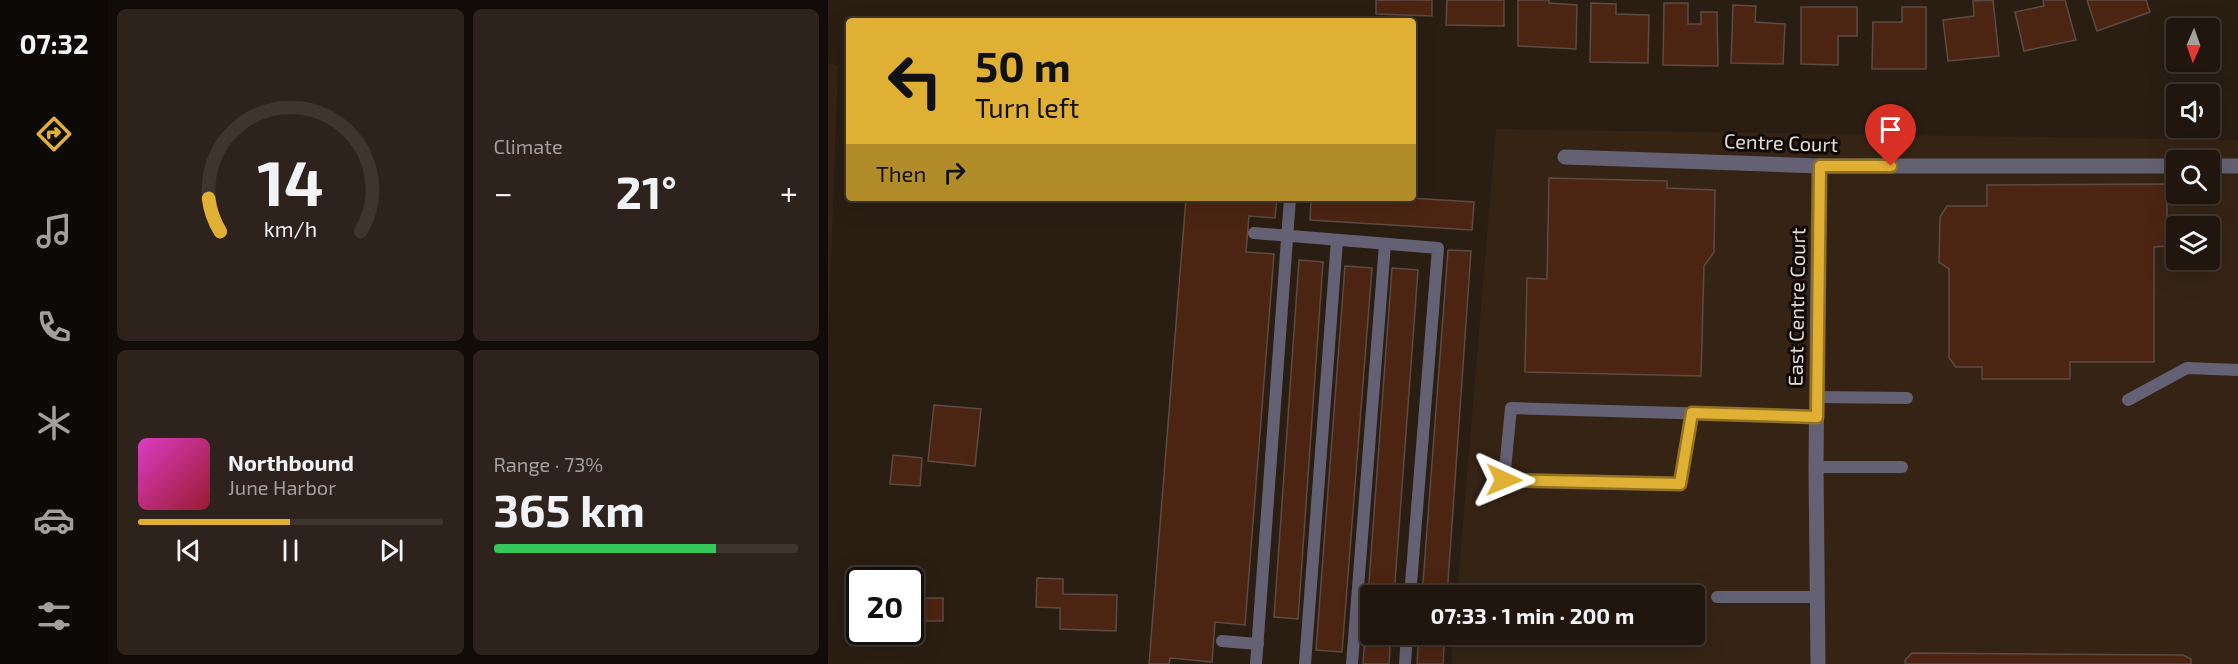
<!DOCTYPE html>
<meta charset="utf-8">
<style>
:root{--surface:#20160e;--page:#2d231c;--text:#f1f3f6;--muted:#a29f9e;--line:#3d352e;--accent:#dfb034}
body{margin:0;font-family:"Exo 2",sans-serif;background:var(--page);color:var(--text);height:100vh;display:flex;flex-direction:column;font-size:22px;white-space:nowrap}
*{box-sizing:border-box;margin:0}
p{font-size:20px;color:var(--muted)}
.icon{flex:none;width:33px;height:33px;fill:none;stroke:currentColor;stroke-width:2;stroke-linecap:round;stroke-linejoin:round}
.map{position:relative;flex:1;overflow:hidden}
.drawer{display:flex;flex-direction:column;gap:9px;padding:9px;background:#120c08;width:720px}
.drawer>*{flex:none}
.banner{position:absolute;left:18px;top:18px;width:570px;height:183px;border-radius:6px;box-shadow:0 6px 24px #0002,0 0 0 2px var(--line);background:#dfb034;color:#111;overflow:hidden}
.needle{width:39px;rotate:182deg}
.tools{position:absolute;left:1338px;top:18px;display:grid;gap:12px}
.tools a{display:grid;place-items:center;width:54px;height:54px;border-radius:6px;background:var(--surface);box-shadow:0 6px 24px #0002,0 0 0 2px var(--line);font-size:30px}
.speed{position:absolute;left:18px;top:567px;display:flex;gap:12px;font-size:30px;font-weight:700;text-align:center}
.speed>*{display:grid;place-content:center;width:78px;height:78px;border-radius:50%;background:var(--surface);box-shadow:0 6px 24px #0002,0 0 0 2px var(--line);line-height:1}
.speed .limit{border:3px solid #111;border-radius:9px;background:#fff;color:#111}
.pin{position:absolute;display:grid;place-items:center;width:51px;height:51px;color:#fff;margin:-62px -26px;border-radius:50% 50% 50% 0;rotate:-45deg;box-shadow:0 0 6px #0007}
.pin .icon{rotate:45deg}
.me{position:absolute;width:66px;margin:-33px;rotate:91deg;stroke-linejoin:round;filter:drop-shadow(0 0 4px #0008)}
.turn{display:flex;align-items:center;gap:21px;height:126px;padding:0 30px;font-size:27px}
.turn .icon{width:78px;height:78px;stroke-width:2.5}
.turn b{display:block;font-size:42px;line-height:51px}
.then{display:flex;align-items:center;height:57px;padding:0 30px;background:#0003;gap:12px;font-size:22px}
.big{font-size:45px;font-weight:700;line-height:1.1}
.drawer .card{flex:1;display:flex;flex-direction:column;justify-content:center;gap:9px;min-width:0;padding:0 21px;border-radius:9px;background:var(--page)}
.drawer .dial{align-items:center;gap:0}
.dial svg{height:156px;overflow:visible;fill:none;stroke:var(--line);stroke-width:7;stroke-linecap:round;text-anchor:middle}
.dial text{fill:var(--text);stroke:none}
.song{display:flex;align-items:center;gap:18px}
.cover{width:72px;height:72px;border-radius:9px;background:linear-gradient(135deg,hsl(310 70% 55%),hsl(350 70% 35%))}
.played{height:6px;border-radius:3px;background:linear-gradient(90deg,var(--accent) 50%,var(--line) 50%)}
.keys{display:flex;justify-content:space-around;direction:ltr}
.heat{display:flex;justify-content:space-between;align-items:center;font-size:33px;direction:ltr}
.charge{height:9px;border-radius:4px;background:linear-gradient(90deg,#34c759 73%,var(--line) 0)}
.drawer .tiles{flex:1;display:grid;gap:9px;grid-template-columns:repeat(2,1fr)}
.trip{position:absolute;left:532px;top:585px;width:345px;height:60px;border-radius:6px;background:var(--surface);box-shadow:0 6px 24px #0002,0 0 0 2px var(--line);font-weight:700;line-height:60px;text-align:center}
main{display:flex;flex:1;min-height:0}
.menu{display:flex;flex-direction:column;width:108px;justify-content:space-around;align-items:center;background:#0d0906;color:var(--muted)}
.menu .icon{width:42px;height:42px}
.menu .selected{color:var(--accent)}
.menu b{font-size:27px;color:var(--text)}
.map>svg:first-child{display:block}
.built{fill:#352414;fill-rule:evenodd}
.building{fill:#4c2512;stroke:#5c4a43;stroke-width:1.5}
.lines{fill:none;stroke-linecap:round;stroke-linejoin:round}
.service{stroke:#656174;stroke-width:12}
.minor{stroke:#656174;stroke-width:15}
.route-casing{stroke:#917222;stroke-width:15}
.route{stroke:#dfb034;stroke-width:10}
.labels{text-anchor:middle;stroke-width:6;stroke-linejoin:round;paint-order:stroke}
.street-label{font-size:20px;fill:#e3dbd3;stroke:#0e0905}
</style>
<main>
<nav class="menu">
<b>07:32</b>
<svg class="icon selected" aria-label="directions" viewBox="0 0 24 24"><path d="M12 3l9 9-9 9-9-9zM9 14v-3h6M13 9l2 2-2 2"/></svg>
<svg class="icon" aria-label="music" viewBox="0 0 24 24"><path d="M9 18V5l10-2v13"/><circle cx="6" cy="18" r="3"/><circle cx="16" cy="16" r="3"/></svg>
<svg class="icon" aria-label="phone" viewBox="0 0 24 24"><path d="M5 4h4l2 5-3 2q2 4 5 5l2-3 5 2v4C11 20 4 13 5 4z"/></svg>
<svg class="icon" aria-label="climate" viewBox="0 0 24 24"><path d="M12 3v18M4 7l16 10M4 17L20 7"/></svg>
<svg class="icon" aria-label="car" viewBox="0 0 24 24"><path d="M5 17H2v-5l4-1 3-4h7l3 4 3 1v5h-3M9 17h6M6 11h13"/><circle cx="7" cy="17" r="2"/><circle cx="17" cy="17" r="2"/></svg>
<svg class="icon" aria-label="filters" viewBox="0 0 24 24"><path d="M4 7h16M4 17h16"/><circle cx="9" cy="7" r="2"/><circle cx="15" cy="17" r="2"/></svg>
</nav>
<section class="drawer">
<div class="tiles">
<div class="card dial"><svg viewBox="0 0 100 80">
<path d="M14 69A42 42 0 1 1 86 69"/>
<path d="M14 69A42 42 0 0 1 8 52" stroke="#dfb034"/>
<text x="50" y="56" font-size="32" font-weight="700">14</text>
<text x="50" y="72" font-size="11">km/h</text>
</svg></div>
<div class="card"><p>Climate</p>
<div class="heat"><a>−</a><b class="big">21°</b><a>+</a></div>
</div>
<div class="card">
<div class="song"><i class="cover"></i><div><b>Northbound</b><p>June Harbor</p></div></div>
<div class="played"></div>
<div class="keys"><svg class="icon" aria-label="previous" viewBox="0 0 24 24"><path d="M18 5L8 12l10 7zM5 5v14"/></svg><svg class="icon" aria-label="pause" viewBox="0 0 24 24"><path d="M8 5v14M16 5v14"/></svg><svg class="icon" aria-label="next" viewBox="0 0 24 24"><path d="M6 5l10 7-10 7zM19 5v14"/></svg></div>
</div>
<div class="card"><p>Range · 73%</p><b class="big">365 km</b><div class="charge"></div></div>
</div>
</section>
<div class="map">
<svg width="1410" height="664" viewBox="0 0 1410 664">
<rect width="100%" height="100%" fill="#2a1e13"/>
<!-- built -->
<g class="built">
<polygon points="0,63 10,66 0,344"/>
<path d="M 668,129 L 1410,140 L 1410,664 L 623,664 L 625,635 L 867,634 L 867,596 L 629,595 ZM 1348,160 L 1382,160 L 1382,194 L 1348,194 ZM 1348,226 L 1382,226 L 1382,260 L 1348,260 Z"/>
</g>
<!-- building -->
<g class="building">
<polygon points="548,0 604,0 604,16 548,14"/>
<polygon points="619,0 676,0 676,26 618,25"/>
<polygon points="690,0 721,0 721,3 749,5 748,49 690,46"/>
<polygon points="1165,0 1171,56 1120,61 1115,20 1146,16 1145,1"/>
<polygon points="1215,0 1237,0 1248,40 1196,51 1187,12 1216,6"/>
<polygon points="1259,0 1318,0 1322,12 1269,31"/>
<polygon points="763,3 788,4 788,14 821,15 820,63 762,62"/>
<polygon points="836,3 860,3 860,24 873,24 873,12 889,12 890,66 835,65"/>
<polygon points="905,5 928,6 927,22 957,24 955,64 903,63"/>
<polygon points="973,7 1029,7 1029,36 1010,36 1010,65 973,64"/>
<polygon points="1074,7 1098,7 1098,69 1044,69 1045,22 1074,22"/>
<polygon points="721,178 839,181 839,188 887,190 886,252 876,266 873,376 697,372 699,278 719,279"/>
<polygon points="1339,184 1339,246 1326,247 1326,362 1242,362 1242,379 1154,379 1154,367 1128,367 1121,358 1121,269 1111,262 1112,217 1119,206 1159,206 1159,185"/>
<polygon points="358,198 449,198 447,218 421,216 418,252 446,254 417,625 387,622 384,662 342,658 341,664 321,664"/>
<polygon points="483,198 582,198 646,202 644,230 482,220"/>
<polygon points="620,250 643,251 619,596 594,596"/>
<polygon points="471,260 495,262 470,619 446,617"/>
<polygon points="517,266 544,268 514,652 488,650"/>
<polygon points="564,268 590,270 566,596 543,596 543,634 563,634 561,664 535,664"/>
<polygon points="106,405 153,409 147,466 100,461"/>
<polygon points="65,455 94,458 92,486 62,484"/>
<polygon points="209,578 235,579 235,594 289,595 288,631 232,629 232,608 208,607"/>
<rect x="82" y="598" width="33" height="23"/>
<polygon points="591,634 617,634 615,664 589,664"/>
<polygon points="1084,653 1355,655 1363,659 1363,664 1077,664 1077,660"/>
</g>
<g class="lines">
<!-- service -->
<g class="service">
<polyline points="426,233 610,248 582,596"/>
<polyline points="989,397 1079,398"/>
<polyline points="1300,400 1359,368 1410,370"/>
<polyline points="864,413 852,484 676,480 683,408 989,417"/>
<polyline points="988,467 1074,467"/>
<polyline points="889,597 990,597"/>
<polyline points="394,641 430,644"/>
<polyline points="428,664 462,198"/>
<polyline points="477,664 509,240"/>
<polyline points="524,664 557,244"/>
<polyline points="577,664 579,634"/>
</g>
<!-- minor -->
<g class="minor">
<polyline points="737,157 991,166 1348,166"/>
<polyline points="1382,166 1410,166"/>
<polyline points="990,664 988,467 991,166"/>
</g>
</g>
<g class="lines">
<!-- route casing -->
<g class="route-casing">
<polyline id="route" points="676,480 852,484 864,413 989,417 992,166 1063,166"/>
</g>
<!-- route -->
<use href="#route" class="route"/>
</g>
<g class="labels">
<!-- street labels -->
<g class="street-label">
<text transform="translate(953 143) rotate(2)" y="7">Centre Court</text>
<text transform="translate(969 307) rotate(-89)" y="7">East Centre Court</text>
</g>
</g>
</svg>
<div class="tools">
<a><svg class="needle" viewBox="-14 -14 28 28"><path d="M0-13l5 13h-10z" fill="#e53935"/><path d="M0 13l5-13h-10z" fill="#a29f9e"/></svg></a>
<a><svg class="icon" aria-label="sound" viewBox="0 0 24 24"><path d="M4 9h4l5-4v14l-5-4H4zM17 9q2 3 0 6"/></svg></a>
<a><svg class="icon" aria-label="search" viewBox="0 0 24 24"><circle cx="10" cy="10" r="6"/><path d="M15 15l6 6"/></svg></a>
<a><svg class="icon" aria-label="layers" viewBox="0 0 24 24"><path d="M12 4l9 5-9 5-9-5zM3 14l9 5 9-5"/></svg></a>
</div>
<div class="speed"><div class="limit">20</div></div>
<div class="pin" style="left:1063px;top:166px;background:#d93025"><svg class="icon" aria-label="arrive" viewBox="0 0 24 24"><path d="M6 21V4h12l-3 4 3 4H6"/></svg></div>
<svg class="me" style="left:676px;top:480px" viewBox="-20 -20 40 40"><path d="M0-17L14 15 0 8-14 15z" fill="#dfb034" stroke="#fff" stroke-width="4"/></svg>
<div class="trip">07:33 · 1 min · 200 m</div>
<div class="banner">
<div class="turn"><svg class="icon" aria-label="left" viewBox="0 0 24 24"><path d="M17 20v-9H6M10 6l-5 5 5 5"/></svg><div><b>50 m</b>Turn left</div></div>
<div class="then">Then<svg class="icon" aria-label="right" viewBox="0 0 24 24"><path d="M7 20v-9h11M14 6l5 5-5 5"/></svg></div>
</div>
</div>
</main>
